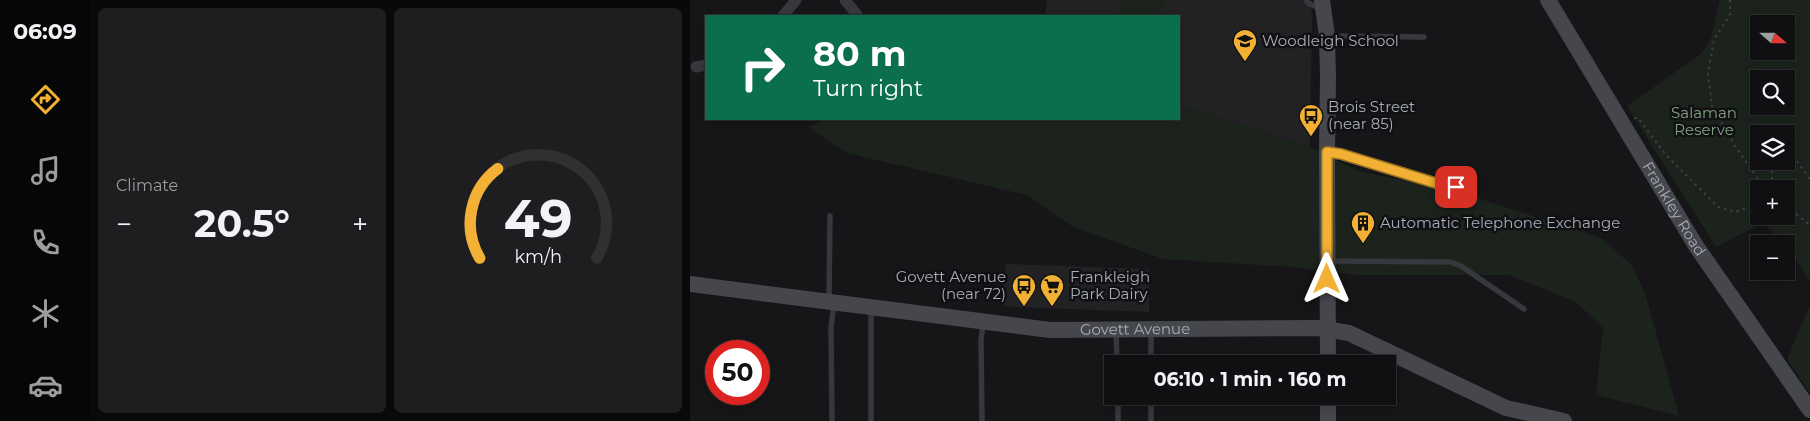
<!DOCTYPE html>
<meta charset="utf-8">
<style>
:root{--surface:#101012;--page:#1e1e20;--text:#f1f3f6;--muted:#9c9d9f;--line:#303032;--accent:#f2b134}
body{margin:0;font-family:Montserrat,sans-serif;background:var(--page);color:var(--text);height:100vh;display:flex;flex-direction:column;font-size:19px;white-space:nowrap}
*{box-sizing:border-box;margin:0}
p{font-size:16px;color:var(--muted)}
.icon{flex:none;width:28px;height:28px;fill:none;stroke:currentColor;stroke-width:2;stroke-linecap:round;stroke-linejoin:round}
.map{position:relative;flex:1;overflow:hidden}
.side{display:flex;flex-direction:column;gap:8px;padding:8px;background:#09090a;width:600px}
.side>*{flex:none}
.top-card{position:absolute;left:15px;top:15px;width:475px;height:105px;border-radius:0px;box-shadow:0 2px 8px #0003,0 0 0 1px var(--line);background:#0b6e4f;color:#fff;overflow:hidden}
.needle{width:32px;rotate:111deg}
.buttons{position:absolute;left:1060px;top:15px;display:grid;gap:10px}
.buttons a{display:grid;place-items:center;width:45px;height:45px;border-radius:0px;background:var(--surface);box-shadow:0 2px 8px #0003,0 0 0 1px var(--line);font-size:25px}
.speed{position:absolute;left:15px;top:340px;display:flex;gap:10px;font-size:25px;font-weight:700;text-align:center}
.speed>*{display:grid;place-content:center;width:65px;height:65px;border-radius:50%;background:var(--surface);box-shadow:0 2px 8px #0003,0 0 0 1px var(--line);line-height:1}
.speed .limit{border:8px solid #d22;background:#fff;color:#111}
.pin{position:absolute;display:grid;place-items:center;width:42px;height:42px;color:#fff;margin:-21px;border-radius:10px;box-shadow:0 2px 8px #0006}
.me{position:absolute;width:55px;margin:-28px;rotate:0deg;stroke-linejoin:round;filter:drop-shadow(0 0 4px #0008)}
.turn{display:flex;align-items:center;gap:18px;height:105px;padding:0 25px;font-size:22px}
.turn .icon{width:65px;height:65px;stroke-width:2.5}
.turn b{display:block;font-size:35px;line-height:42px}
.big{font-size:38px;font-weight:700;line-height:1.1}
.side .card{flex:1;display:flex;flex-direction:column;justify-content:center;gap:8px;min-width:0;padding:0 18px;border-radius:8px;background:var(--page)}
.side .dial{align-items:center;gap:0}
.dial svg{height:130px;overflow:visible;fill:none;stroke:var(--line);stroke-width:7;stroke-linecap:round;text-anchor:middle}
.dial text{fill:var(--text);stroke:none}
.heat{display:flex;justify-content:space-between;align-items:center;font-size:28px;direction:ltr}
.side .tiles{flex:1;display:grid;gap:8px;grid-template-columns:repeat(2,1fr)}
.trip{position:absolute;left:414px;top:355px;width:292px;height:50px;border-radius:0px;background:var(--surface);box-shadow:0 2px 8px #0003,0 0 0 1px var(--line);font-weight:700;line-height:50px;text-align:center}
main{display:flex;flex:1;min-height:0}
.dock{display:flex;flex-direction:column;width:90px;justify-content:space-around;align-items:center;background:#060607;color:var(--muted)}
.dock .icon{width:35px;height:35px}
.dock .current{color:var(--accent)}
.dock b{font-size:22px;color:var(--text)}
.map>svg:first-child{display:block}
.built{fill:#222225}
.green{fill:#1c231d;fill-rule:evenodd}
.lines{fill:none;stroke-linecap:round;stroke-linejoin:round}
.path{stroke:#3d3f44;stroke-width:2;stroke-dasharray:2.5 4;stroke-linecap:butt}
.lane{stroke:#37383d;stroke-width:5.5}
.street{stroke:#37383d;stroke-width:11}
.secondary{stroke:#45474d;stroke-width:16}
.route-casing{stroke:#9d7322;stroke-width:12}
.route{stroke:#f2b134;stroke-width:9}
.labels{text-anchor:middle;stroke-width:5;stroke-linejoin:round;paint-order:stroke}
.poi-label{font-size:15px;fill:#a8adb8;stroke:#111113;text-anchor:start}
.park-label{font-size:15px;fill:#7fa381;stroke:#111113}
.street-label{font-size:15px;fill:#a8adb8;stroke:#111113}
</style>
<main>
<nav class="dock">
<b>06:09</b>
<svg class="icon current" aria-label="directions" viewBox="0 0 24 24"><path d="M12 3l9 9-9 9-9-9zM9 14v-3h6M13 9l2 2-2 2"/></svg>
<svg class="icon" aria-label="music" viewBox="0 0 24 24"><path d="M9 18V5l10-2v13"/><circle cx="6" cy="18" r="3"/><circle cx="16" cy="16" r="3"/></svg>
<svg class="icon" aria-label="phone" viewBox="0 0 24 24"><path d="M5 4h4l2 5-3 2q2 4 5 5l2-3 5 2v4C11 20 4 13 5 4z"/></svg>
<svg class="icon" aria-label="climate" viewBox="0 0 24 24"><path d="M12 3v18M4 7l16 10M4 17L20 7"/></svg>
<svg class="icon" aria-label="car" viewBox="0 0 24 24"><path d="M5 17H2v-5l4-1 3-4h7l3 4 3 1v5h-3M9 17h6M6 11h13"/><circle cx="7" cy="17" r="2"/><circle cx="17" cy="17" r="2"/></svg>
</nav>
<section class="side">
<div class="tiles">
<div class="card"><p>Climate</p>
<div class="heat"><a>−</a><b class="big">20.5°</b><a>+</a></div>
</div>
<div class="card dial"><svg viewBox="0 0 100 80">
<path d="M14 69A42 42 0 1 1 86 69"/>
<path d="M14 69A42 42 0 0 1 25 14" stroke="#f2b134"/>
<text x="50" y="56" font-size="32" font-weight="700">49</text>
<text x="50" y="72" font-size="11">km/h</text>
</svg></div>
</div>
</section>
<div class="map">
<svg width="1120" height="421" viewBox="0 0 1120 421">
<rect width="100%" height="100%" fill="#161618"/>
<!-- built -->
<g class="built">
<polygon points="357,0 621,0 622,19 620,147 489,105 489,16 355,16"/>
<polygon points="316,264 459,269 459,312 325,307 312,305"/>
</g>
<!-- green -->
<g class="green">
<polygon points="431,0 475,0 471,16 427,16"/>
<path d="M 1030,0 L 1120,0 L 1120,281 L 1096,244 L 1073,223 L 1026,247 L 937,106 L 1012,53 L 1021,38 ZM 1069,24 L 1096,24 L 1096,51 L 1069,51 ZM 1069,79 L 1096,79 L 1096,106 L 1069,106 ZM 1069,134 L 1096,134 L 1096,161 L 1069,161 ZM 1069,189 L 1096,189 L 1096,216 L 1069,216 Z"/>
<polygon points="489,105 620,147 668,171 769,192 911,238 942,265 956,296 989,416 906,395 913,328 886,302 819,275 667,275 603,267 473,259 383,227 337,195 157,153 118,127 136,119 489,119"/>
<polygon points="1120,305 1120,393 1097,359"/>
</g>
<g class="lines">
<!-- path -->
<g class="path">
<polyline points="1040,0 1040,14 1024,40 1018,73 1022,106 1045,146 1071,183 1072,189"/>
<polyline points="944,118 948,118 976,155 1028,207 1045,212 1062,206 1069,199"/>
<polyline points="1096,157 1104,157 1120,179"/>
<polyline points="1072,188 1082,179 1082,172 1087,161"/>
<polyline points="1096,206 1120,225"/>
</g>
<!-- lane -->
<g class="lane">
<polyline points="616,0 618,3 631,9"/>
<polyline points="639,36 734,37"/>
<polyline points="638,152 651,154 752,185 766,187"/>
<polyline points="638,261 761,262 771,266 834,309"/>
<polyline points="139,299 140,216"/>
<polyline points="426,331 427,364"/>
<polyline points="461,364 461,331"/>
<polyline points="428,396 428,421"/>
<polyline points="142,421 141,328 144,303"/>
<polyline points="181,421 181,308"/>
<polyline points="292,421 291,340 293,324"/>
<polyline points="461,421 461,396"/>
</g>
<!-- street -->
<g class="street">
<polyline points="155,0 168,16"/>
<polyline points="93,16 106,0"/>
<polyline points="6,67 16,65"/>
</g>
<!-- secondary -->
<g class="secondary">
<polyline points="632,0 637,36 638,77 637,152 638,364"/>
<path id="s1" d="M 858,0 L 1006,246 L 1120,410"/>
<path id="s2" d="M 0,284 L 360,330 L 628,328 L 659,333 L 816,408 L 874,421"/>
<polyline points="638,396 638,421"/>
</g>
</g>
<g class="lines">
<!-- route casing -->
<g class="route-casing">
<polyline id="route" points="637,279 637,152 651,154 752,185 766,187"/>
</g>
<!-- route -->
<use href="#route" class="route"/>
</g>
<!-- icons -->
<defs>
<g id="school-pin" transform="scale(1.25)"><path d="M0 17L-7.5 6A9.5 9.5 0 1 1 7.5 6Z" fill="#f2b134" stroke="#111113"/><path d="M0-5L7-2L0 1L-7-2ZM-4 1L0 2.5L4 1V4Q0 6-4 4Z" fill="#111"/></g>
<g id="bus-pin" transform="scale(1.25)"><path d="M0 17L-7.5 6A9.5 9.5 0 1 1 7.5 6Z" fill="#f2b134" stroke="#111113"/><path d="M-5-6H5V4H4V6H2V4H-2V6H-4V4H-5ZM-3.5-4V0h7V-4ZM-3.5 1.2v1.5H-2V1.2ZM2 1.2v1.5H3.5V1.2Z" fill="#111"/></g>
<g id="building-pin" transform="scale(1.25)"><path d="M0 17L-7.5 6A9.5 9.5 0 1 1 7.5 6Z" fill="#f2b134" stroke="#111113"/><path d="M-4-6H4V6H1V3H-1V6H-4ZM-2.5-4.3h1.7v1.8h-1.7ZM.8-4.3h1.7v1.8H.8ZM-2.5-1h1.7V.8h-1.7ZM.8-1h1.7V.8H.8Z" fill="#111"/></g>
<g id="supermarket-pin" transform="scale(1.25)"><path d="M0 17L-7.5 6A9.5 9.5 0 1 1 7.5 6Z" fill="#f2b134" stroke="#111113"/><path d="M-6-5.5h2.5l.6 2H6L4.5 2H-2.5L-4.4-4H-6ZM-1.5 3.2a1.3 1.3 0 1 0 .1 0ZM3 3.2a1.3 1.3 0 1 0 .1 0Z" fill="#111"/></g>
</defs>
<g fill-rule="evenodd">
<use href="#school-pin" x="555" y="41"/>
<use href="#bus-pin" x="621" y="116"/>
<use href="#building-pin" x="673" y="223"/>
<use href="#bus-pin" x="334" y="286"/>
<use href="#supermarket-pin" x="362" y="286"/>
</g>
<g class="labels">
<!-- poi labels -->
<g class="poi-label">
<text x="572" y="46">Woodleigh School</text>
<text x="638" y="112">Brois Street<tspan x="638" dy="17">(near 85)</tspan></text>
<text x="690" y="228">Automatic Telephone Exchange</text>
<text x="316" y="282" text-anchor="end">Govett Avenue<tspan x="316" dy="17">(near 72)</tspan></text>
<text x="380" y="282">Frankleigh<tspan x="380" dy="17">Park Dairy</tspan></text>
</g>
<!-- park labels -->
<g class="park-label">
<text x="1014" y="118">Salaman<tspan x="1014" dy="17">Reserve</tspan></text>
</g>
<!-- street labels -->
<g class="street-label">
<text dy="5" stroke="none"><textPath href="#s1" startOffset="244">Frankley Road</textPath></text>
<text dy="5" stroke="none"><textPath href="#s2" startOffset="448">Govett Avenue</textPath></text>
</g>
</g>
</svg>
<div class="buttons">
<a><svg class="needle" viewBox="-14 -14 28 28"><path d="M0-13l5 13h-10z" fill="#e53935"/><path d="M0 13l5-13h-10z" fill="#9c9d9f"/></svg></a>
<a><svg class="icon" aria-label="search" viewBox="0 0 24 24"><circle cx="10" cy="10" r="6"/><path d="M15 15l6 6"/></svg></a>
<a><svg class="icon" aria-label="layers" viewBox="0 0 24 24"><path d="M12 4l9 5-9 5-9-5zM3 14l9 5 9-5"/></svg></a>
<a>+</a>
<a>−</a>
</div>
<div class="speed"><div class="limit">50</div></div>
<div class="pin" style="left:766px;top:187px;background:#d93025"><svg class="icon" aria-label="arrive" viewBox="0 0 24 24"><path d="M6 21V4h12l-3 4 3 4H6"/></svg></div>
<svg class="me" style="left:637px;top:279px" viewBox="-20 -20 40 40"><path d="M0-17L14 15 0 8-14 15z" fill="#f2b134" stroke="#fff" stroke-width="4"/></svg>
<div class="trip">06:10 · 1 min · 160 m</div>
<div class="top-card">
<div class="turn"><svg class="icon" aria-label="right" viewBox="0 0 24 24"><path d="M7 20v-9h11M14 6l5 5-5 5"/></svg><div><b>80 m</b>Turn right</div></div>
</div>
</div>
</main>
